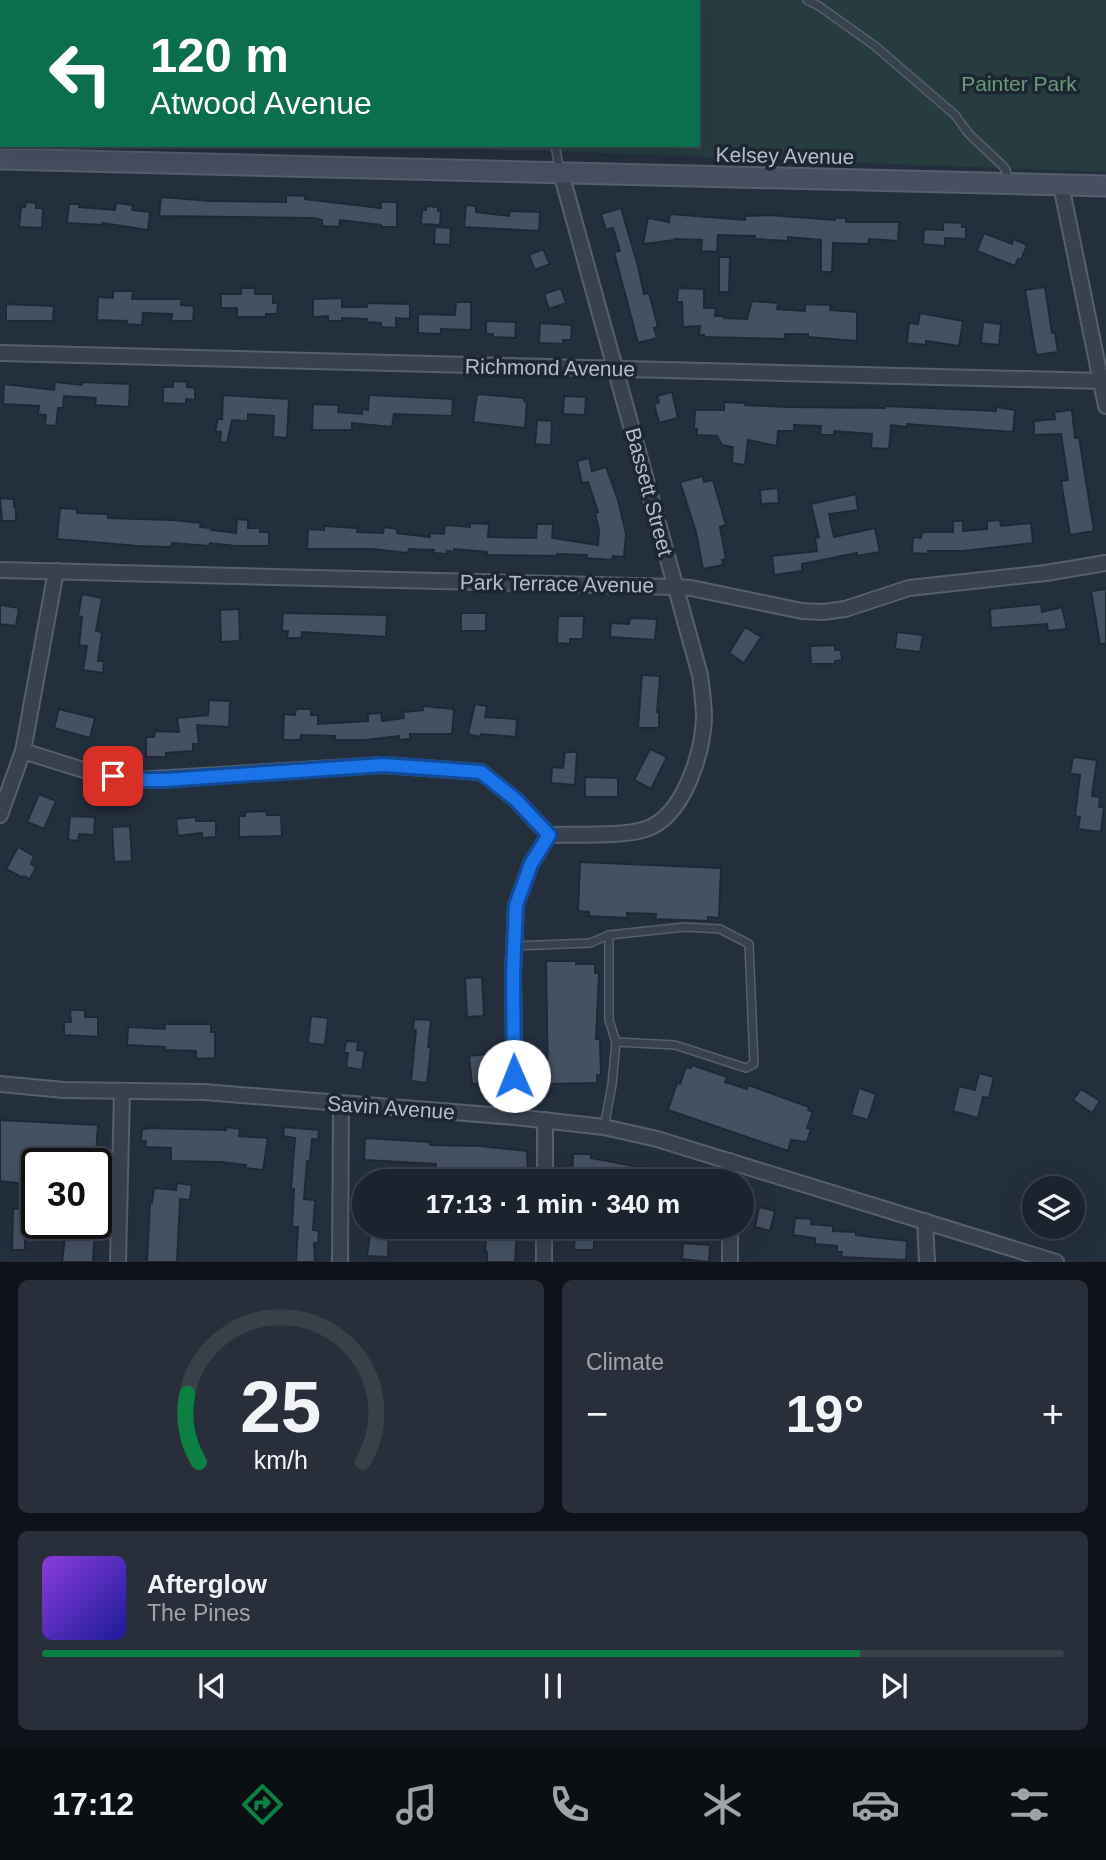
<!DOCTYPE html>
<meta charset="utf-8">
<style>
:root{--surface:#1b232e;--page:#282f3a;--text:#f1f3f6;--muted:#a0a4aa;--line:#39404a;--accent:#0b8043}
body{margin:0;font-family:Helvetica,sans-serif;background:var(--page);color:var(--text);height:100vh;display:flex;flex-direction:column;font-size:26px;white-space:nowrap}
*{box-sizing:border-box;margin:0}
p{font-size:23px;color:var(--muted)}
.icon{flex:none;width:38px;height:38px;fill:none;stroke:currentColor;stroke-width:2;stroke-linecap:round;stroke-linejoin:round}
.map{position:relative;height:1262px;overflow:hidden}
.side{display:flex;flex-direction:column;gap:18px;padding:18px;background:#0f1319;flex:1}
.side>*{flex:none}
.top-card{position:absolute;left:0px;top:0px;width:700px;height:147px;box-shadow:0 7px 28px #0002,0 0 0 2px var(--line);background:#0b6e4f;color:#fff;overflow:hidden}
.buttons{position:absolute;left:1022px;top:1176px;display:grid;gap:14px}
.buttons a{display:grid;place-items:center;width:63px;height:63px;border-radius:50%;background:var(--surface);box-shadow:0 7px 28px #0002,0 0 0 2px var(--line);font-size:35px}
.speed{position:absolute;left:21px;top:1148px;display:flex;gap:14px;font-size:35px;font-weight:700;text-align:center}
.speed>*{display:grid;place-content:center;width:91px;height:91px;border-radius:50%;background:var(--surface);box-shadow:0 7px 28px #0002,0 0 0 2px var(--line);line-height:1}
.speed .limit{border:4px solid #111;border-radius:10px;background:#fff;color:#111}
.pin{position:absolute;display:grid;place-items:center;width:60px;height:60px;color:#fff;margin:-30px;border-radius:14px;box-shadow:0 4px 10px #0006}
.me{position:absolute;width:77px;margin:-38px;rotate:359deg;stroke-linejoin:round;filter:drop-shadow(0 0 5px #0008)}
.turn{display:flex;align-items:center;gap:24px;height:147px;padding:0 35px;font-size:32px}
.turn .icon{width:91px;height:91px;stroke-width:2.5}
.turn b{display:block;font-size:49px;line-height:60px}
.big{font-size:52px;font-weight:600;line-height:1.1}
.side .widget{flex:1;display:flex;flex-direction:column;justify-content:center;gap:10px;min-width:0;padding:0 24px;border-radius:10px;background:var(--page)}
.side .dial{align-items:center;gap:0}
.dial svg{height:182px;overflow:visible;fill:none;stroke:var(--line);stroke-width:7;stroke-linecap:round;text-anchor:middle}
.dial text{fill:var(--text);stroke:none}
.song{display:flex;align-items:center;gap:21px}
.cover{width:84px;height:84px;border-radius:10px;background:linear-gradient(135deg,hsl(270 70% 55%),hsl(240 70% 35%))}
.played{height:7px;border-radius:4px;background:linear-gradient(90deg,var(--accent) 80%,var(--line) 80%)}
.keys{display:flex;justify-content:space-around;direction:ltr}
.heat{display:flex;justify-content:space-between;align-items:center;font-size:38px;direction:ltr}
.side .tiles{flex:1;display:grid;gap:18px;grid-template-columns:1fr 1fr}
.widget:last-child{grid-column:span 2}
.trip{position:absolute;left:352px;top:1169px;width:402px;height:70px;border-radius:35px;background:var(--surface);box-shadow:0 7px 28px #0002,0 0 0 2px var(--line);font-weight:600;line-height:70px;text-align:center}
.tabs{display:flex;height:112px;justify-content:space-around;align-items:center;background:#0b0e12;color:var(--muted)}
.tabs .icon{width:49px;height:49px}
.tabs .selected{color:var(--accent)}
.tabs b{font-size:32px;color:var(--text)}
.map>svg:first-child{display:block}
.green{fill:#263c3f}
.building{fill:#455162;stroke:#1f2835;stroke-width:2}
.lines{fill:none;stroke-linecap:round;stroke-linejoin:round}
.lane-casing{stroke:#565f6c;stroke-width:10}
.street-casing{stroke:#565f6c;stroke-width:18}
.secondary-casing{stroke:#565f6c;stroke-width:23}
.lane{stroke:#38414e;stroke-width:7}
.street{stroke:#38414e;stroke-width:14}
.secondary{stroke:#465061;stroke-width:19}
.route-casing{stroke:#114b97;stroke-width:18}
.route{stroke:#1a73e8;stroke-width:12}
.labels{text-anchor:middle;stroke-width:7;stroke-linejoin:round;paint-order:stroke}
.park-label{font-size:21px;fill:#6b9a76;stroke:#1d2633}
.street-label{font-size:21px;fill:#b4bcc9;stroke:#1d2633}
</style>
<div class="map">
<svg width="1106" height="1262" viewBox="0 0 1106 1262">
<rect width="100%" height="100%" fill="#242f3e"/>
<!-- green -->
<polygon class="green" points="21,0 1106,0 1106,172 573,152 326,145 698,145 698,2"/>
<!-- building -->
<g class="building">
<polygon points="286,195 305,196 305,199 381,208 381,202 397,202 397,227 381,227 381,225 340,220 339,227 322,226 322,220 313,218 159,216 161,197 211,201 286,202"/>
<polygon points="26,202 36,203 36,208 43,208 42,228 19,227 21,207 25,207"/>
<polygon points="116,203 133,205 132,210 150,212 148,230 102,223 102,225 67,223 69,204 79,204 79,207 115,210"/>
<polygon points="466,205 476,206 476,212 509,216 510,211 540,212 539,231 464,227"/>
<polygon points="426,206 438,207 438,211 441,211 440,225 421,224 422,210 426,210"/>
<polygon points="621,208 638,266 644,294 649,293 658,327 654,328 657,338 638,343 614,252 620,251 613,228 606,230 601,214"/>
<polygon points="670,214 745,220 745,216 768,215 835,220 835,218 846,218 846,222 899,222 898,241 869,239 868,244 833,243 832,272 821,272 821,240 788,237 788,241 755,239 755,236 718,235 717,252 701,251 702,240 675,239 675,240 643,244 648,218 669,222"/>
<polygon points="943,222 962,223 962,227 966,227 966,239 945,238 945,246 923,244 924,229 943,230"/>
<polygon points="435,227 451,228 450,245 434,244"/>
<polygon points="984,233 1012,244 1013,239 1027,245 1021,260 1018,259 1015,266 977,251"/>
<polygon points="543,249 550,264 535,270 529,255"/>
<polygon points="719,257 730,257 729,292 719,292"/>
<polygon points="1045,287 1052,333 1055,333 1058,352 1036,355 1025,290"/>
<polygon points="241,288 255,288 255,294 273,294 273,303 278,303 277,314 266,314 266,317 237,317 237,308 221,308 221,294 241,294"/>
<polygon points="561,288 566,303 549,309 544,294"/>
<polygon points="678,288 704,289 704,308 716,308 715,316 724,316 724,318 747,319 752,301 778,303 777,309 805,311 805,304 831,305 830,310 857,312 857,341 808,337 808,334 785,334 785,339 705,337 704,335 699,335 700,326 683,327 682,302 677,302"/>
<polygon points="113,291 133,291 132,299 182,299 181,305 194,306 193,321 171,321 172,314 143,313 142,325 127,324 127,321 97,320 98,297 113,298"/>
<polygon points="342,298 342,307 367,307 367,303 410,304 410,319 396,318 396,328 381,327 381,323 367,322 367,319 342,318 342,321 328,321 328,316 313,317 313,299"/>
<polygon points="456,302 471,302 471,330 441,329 441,334 418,333 418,314 455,315"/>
<polygon points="6,304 54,306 53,321 6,321"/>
<polygon points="920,313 963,321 959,346 926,341 926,345 907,343 909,323 918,324"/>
<polygon points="486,321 516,322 515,338 493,337 493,334 486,334"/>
<polygon points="983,322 1001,324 999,345 981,343"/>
<polygon points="540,323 572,325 571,340 563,340 563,344 539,343"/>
<polygon points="173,381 187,382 187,387 195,388 195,400 186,399 186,404 163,403 163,387 173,387"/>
<polygon points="55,382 82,385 82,382 130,384 129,407 95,405 96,398 64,396 63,408 58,408 56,426 45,425 46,415 38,414 39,406 3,404 4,384 54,390"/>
<polygon points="672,392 678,418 659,423 654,404 659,402 657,396"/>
<polygon points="477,394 524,398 524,401 527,402 525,428 473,422"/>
<polygon points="223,395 289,399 287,438 273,437 274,416 248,414 248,421 232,420 227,443 220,442 221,432 215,431 218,419 222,419"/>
<polygon points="369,395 453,399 452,416 394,414 392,427 352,423 352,430 312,430 313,404 339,405 338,412 362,414 362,409 368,410"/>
<polygon points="564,396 586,397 585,415 563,414"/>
<polygon points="724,402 746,403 745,405 785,407 885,408 885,406 996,411 996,407 1015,410 1013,432 907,424 907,427 891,425 889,449 871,448 872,434 834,431 834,435 820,435 821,426 794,425 794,431 778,431 777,446 748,440 745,465 732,463 733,447 722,445 717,436 697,435 697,429 694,429 695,410 724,410"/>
<polygon points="1072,410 1075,438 1079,437 1094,531 1070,535 1061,481 1068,480 1061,434 1034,435 1034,421 1055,419 1054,412"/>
<polygon points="537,420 552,421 551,445 535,444"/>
<polygon points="589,458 592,471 606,467 618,500 626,534 624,557 613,556 612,560 586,558 587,555 557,554 557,556 487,555 487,552 454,549 454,552 447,551 447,554 433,553 434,550 409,549 408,553 372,549 307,549 308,529 324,530 324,526 357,528 357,532 383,533 384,527 397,529 397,533 430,537 430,533 444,534 445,525 470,527 470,523 489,524 488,537 536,538 537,524 553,524 552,538 598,545 599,530 595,513 598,512 588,482 582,483 577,461"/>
<polygon points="703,476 704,482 713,480 726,525 720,527 726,559 722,560 723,565 703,569 696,532 680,482"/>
<polygon points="778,488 779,503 761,504 760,490"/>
<polygon points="856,494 858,510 829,514 834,537 875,528 880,552 857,556 857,553 802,564 802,571 774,575 772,556 817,551 815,538 819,537 811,504"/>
<polygon points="0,498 14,499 14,507 16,508 16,521 2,521"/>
<polygon points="60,508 77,509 77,513 108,514 108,518 172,520 201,523 200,527 212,528 211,530 236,533 237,519 248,520 248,528 260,528 260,532 269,532 269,546 236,546 210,543 210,546 172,543 171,547 138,546 57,539"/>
<polygon points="1000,520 1001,526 1031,523 1033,543 963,551 928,551 928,554 912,553 913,537 921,538 922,532 953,532 953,521 963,521 963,531 987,529 987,521"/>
<polygon points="1106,589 1106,644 1100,644 1091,591"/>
<polygon points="82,594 102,598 96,631 102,632 98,661 104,661 103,673 83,670 87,646 79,645 82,617 78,616"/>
<polygon points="1041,604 1042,612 1062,607 1067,629 1048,631 1047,624 991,628 990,609"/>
<polygon points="0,605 19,608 16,626 0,624"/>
<polygon points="239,609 240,641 221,642 220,610"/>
<polygon points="283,613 387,615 386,637 302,632 301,638 287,638 288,631 282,631"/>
<rect x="461" y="613" width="25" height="18"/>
<polygon points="558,616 584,616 583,639 570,639 570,644 557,643"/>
<polygon points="630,618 657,619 655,640 610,637 611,623 629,624"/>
<polygon points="745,627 761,637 744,663 729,653"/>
<polygon points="897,632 923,635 920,652 895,649"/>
<polygon points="835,645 835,650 841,650 842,660 835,661 835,664 811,664 810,646"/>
<polygon points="642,675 660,676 657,712 659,712 659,728 638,728"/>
<polygon points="209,700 230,701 229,727 197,725 199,744 193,744 193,751 166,753 166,757 146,757 146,737 154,737 155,731 179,732 177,718 208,715"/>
<polygon points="475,704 487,706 485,717 517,719 516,737 481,734 480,737 468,734"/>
<polygon points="422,706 454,709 452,734 410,734 410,739 399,740 399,736 365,740 335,740 335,736 301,735 300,740 283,740 284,714 295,715 296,709 311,709 311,715 318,715 318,724 368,721 368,714 381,713 382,721 404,718 403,712 423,710"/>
<polygon points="59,709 95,718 90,738 54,728"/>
<polygon points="650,749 667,757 651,789 634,780"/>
<polygon points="565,752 577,752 575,785 551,783 552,767 563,768"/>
<polygon points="1073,757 1097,760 1092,796 1100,797 1099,807 1104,807 1101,832 1078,829 1080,817 1075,816 1080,775 1070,774"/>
<polygon points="585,777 618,778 618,797 585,797"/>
<polygon points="39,794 56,801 44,829 27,822"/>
<polygon points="266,811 267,815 281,815 282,836 239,837 239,816 245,816 245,812"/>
<polygon points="70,816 95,817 94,835 79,834 78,841 68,840"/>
<polygon points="196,817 196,821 216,821 216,837 202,838 202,833 178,836 176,819"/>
<polygon points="130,826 132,861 114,862 112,827"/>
<polygon points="18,847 34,856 31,864 36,867 30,879 24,876 23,878 6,869"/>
<polygon points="580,862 721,868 719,918 708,917 708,921 655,919 656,914 627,913 627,918 589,916 589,912 578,911"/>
<polygon points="546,961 576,961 576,964 595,964 595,973 599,973 596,1039 600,1039 601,1075 597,1075 597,1083 548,1084"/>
<polygon points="482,977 484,1016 467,1017 465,978"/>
<polygon points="70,1010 85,1010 85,1017 98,1017 98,1037 64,1035 64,1022 71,1022"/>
<polygon points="311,1016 328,1018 325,1045 308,1043"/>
<polygon points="414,1019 431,1020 428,1047 431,1047 427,1083 411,1081 416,1030 413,1030"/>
<polygon points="165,1024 211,1024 211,1032 215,1032 215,1058 196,1059 196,1051 165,1050 165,1047 127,1045 128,1027 165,1029"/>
<polygon points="346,1041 358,1042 357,1050 365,1051 362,1070 346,1067 348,1053 344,1053"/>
<polygon points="486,1054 489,1082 472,1084 469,1056"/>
<polygon points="692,1065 727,1077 725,1082 747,1089 748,1085 809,1107 808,1110 813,1112 807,1128 811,1129 807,1142 791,1140 788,1151 668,1110 677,1083 680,1084 686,1067 691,1068"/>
<polygon points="979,1073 994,1077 989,1098 983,1097 978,1118 953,1111 959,1086 975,1090"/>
<polygon points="859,1088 876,1094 868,1120 851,1115"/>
<polygon points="1081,1089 1100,1101 1092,1113 1073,1100"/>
<polygon points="0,1120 98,1125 96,1153 66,1152 66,1155 36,1152 33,1185 0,1181"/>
<polygon points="226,1127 240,1129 239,1136 268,1138 263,1170 245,1168 246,1165 222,1162 171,1161 171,1148 145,1147 146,1141 141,1141 142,1129 146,1129 146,1128 226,1130"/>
<polygon points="284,1127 319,1130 318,1140 312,1139 310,1161 307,1161 304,1199 315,1200 313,1230 319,1231 318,1243 314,1243 315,1262 296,1262 298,1227 292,1227 294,1189 291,1189 295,1138 283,1136"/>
<polygon points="365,1138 430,1142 430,1145 479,1146 527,1151 528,1173 525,1173 525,1181 508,1181 508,1178 435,1176 436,1164 364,1160"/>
<polygon points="573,1154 591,1154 591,1158 660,1171 685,1177 684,1181 572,1181"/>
<polygon points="177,1183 192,1185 190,1200 180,1199 177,1262 147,1262 150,1203 152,1203 154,1188 176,1190"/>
<polygon points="759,1207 775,1211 770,1231 755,1227"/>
<polygon points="25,1208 25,1250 12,1250 13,1209"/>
<polygon points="795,1218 812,1219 811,1224 833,1226 833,1231 856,1232 856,1235 907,1241 906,1260 841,1257 842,1252 837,1252 837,1246 815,1244 815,1238 793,1235"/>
<polygon points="72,1224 95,1226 93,1262 62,1262 66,1229 72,1230"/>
<polygon points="371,1227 389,1227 388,1257 367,1256"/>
<polygon points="487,1227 517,1227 515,1262 487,1262 487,1252 485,1252"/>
<polygon points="575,1234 594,1234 594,1250 574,1250"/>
<polygon points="683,1243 710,1245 709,1262 682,1259"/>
</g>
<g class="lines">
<!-- lane casing -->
<g class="lane-casing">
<g id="lane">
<polyline points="519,0 520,2"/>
<polyline points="807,0 819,6 875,46 955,115 969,134 1001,164 1006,170 1008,183"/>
<polyline points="555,145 560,172"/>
<polyline points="609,935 609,1020 616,1042"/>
<polyline points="515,946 590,943 609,935 685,927 720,929 749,944 754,1064 746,1068 675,1045 616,1042 612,1085 604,1127"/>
</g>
</g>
<!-- street casing -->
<g class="street-casing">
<g id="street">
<polyline points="1061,185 1106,406"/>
<polyline points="0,353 1101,381"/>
<polyline points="0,570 675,587 691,588 802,611 823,612 845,609 909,588 1046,573 1106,563"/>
<polyline points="23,751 90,772 136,780 383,765 481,772 515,799 549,835"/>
<polyline points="0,815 23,751 56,571"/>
<path d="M 549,835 C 577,834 621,837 646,829 C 684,816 702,754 704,719 C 704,704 702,690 700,675 L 561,173"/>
<polyline points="0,1084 64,1090 204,1092 515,1117 604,1127 657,1139 1056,1262"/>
<polyline points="515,1117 513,974 516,905 531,864 549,835"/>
<polyline points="545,1181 545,1120"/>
<polyline points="730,1181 730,1161"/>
<polyline points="925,1221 927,1262"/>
<polyline points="730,1227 730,1262"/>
<polyline points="118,1262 122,1091"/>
<polyline points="340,1262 341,1104"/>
<polyline points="544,1262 544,1227"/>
</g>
</g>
<!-- secondary casing -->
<g class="secondary-casing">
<polyline id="secondary" points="0,159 1106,186"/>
</g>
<!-- lane -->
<use href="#lane" class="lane"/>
<!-- street -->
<use href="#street" class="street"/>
<!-- secondary -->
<use href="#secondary" class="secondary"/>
</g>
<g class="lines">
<!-- route casing -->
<g class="route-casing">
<polyline id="route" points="113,776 136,780 165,780 383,765 481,772 515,799 549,835 531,864 516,905 513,974 514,1076"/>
</g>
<!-- route -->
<use href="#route" class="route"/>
</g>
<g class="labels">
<!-- park labels -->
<g class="park-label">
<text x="1019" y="91">Painter Park</text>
</g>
<!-- street labels -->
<g class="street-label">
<text transform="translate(785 156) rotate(1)" y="7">Kelsey Avenue</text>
<text transform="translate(550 368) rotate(1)" y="7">Richmond Avenue</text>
<text transform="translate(649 492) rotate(75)" y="7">Bassett Street</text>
<text transform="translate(557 584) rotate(1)" y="7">Park Terrace Avenue</text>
<text transform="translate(391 1108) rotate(4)" y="7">Savin Avenue</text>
</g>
</g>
</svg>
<div class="buttons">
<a><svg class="icon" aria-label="layers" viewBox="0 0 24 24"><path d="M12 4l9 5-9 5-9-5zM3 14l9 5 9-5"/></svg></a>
</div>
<div class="speed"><div class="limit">30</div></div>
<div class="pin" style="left:113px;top:776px;background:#d93025"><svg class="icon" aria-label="arrive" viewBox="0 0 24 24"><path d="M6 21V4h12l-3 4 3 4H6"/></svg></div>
<svg class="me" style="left:514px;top:1076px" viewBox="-20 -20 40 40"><circle r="19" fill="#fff"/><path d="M0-13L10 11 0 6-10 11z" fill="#1a73e8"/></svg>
<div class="trip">17:13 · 1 min · 340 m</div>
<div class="top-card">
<div class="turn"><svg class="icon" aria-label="left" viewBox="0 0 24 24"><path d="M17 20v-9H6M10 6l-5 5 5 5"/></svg><div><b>120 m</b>Atwood Avenue</div></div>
</div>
</div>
<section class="side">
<div class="tiles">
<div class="widget dial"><svg viewBox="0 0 100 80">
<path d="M14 69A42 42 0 1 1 86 69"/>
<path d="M14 69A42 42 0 0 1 9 39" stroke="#0b8043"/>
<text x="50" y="56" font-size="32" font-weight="700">25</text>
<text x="50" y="72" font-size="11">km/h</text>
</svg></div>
<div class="widget"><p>Climate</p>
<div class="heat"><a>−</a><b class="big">19°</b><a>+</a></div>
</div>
<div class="widget">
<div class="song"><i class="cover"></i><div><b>Afterglow</b><p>The Pines</p></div></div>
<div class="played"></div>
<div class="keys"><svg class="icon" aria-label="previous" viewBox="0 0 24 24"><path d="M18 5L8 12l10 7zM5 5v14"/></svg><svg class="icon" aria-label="pause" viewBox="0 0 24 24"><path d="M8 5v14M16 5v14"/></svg><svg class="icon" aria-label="next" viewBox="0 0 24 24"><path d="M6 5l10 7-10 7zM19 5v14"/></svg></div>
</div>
</div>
</section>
<nav class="tabs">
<b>17:12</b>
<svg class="icon selected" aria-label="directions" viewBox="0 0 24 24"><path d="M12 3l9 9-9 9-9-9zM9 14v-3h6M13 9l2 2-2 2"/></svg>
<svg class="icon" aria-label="music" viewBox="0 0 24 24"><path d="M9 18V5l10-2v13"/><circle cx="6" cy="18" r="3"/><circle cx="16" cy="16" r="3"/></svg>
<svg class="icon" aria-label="phone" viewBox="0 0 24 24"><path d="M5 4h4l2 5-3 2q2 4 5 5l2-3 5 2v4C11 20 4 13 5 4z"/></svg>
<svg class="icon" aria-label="climate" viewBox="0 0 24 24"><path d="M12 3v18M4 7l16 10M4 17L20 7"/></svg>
<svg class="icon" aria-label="car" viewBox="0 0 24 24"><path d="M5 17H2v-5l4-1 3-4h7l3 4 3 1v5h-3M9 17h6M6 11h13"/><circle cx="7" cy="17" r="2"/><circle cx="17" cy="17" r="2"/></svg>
<svg class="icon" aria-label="filters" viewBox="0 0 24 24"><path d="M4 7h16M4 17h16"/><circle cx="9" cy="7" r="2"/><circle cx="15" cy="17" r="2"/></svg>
</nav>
